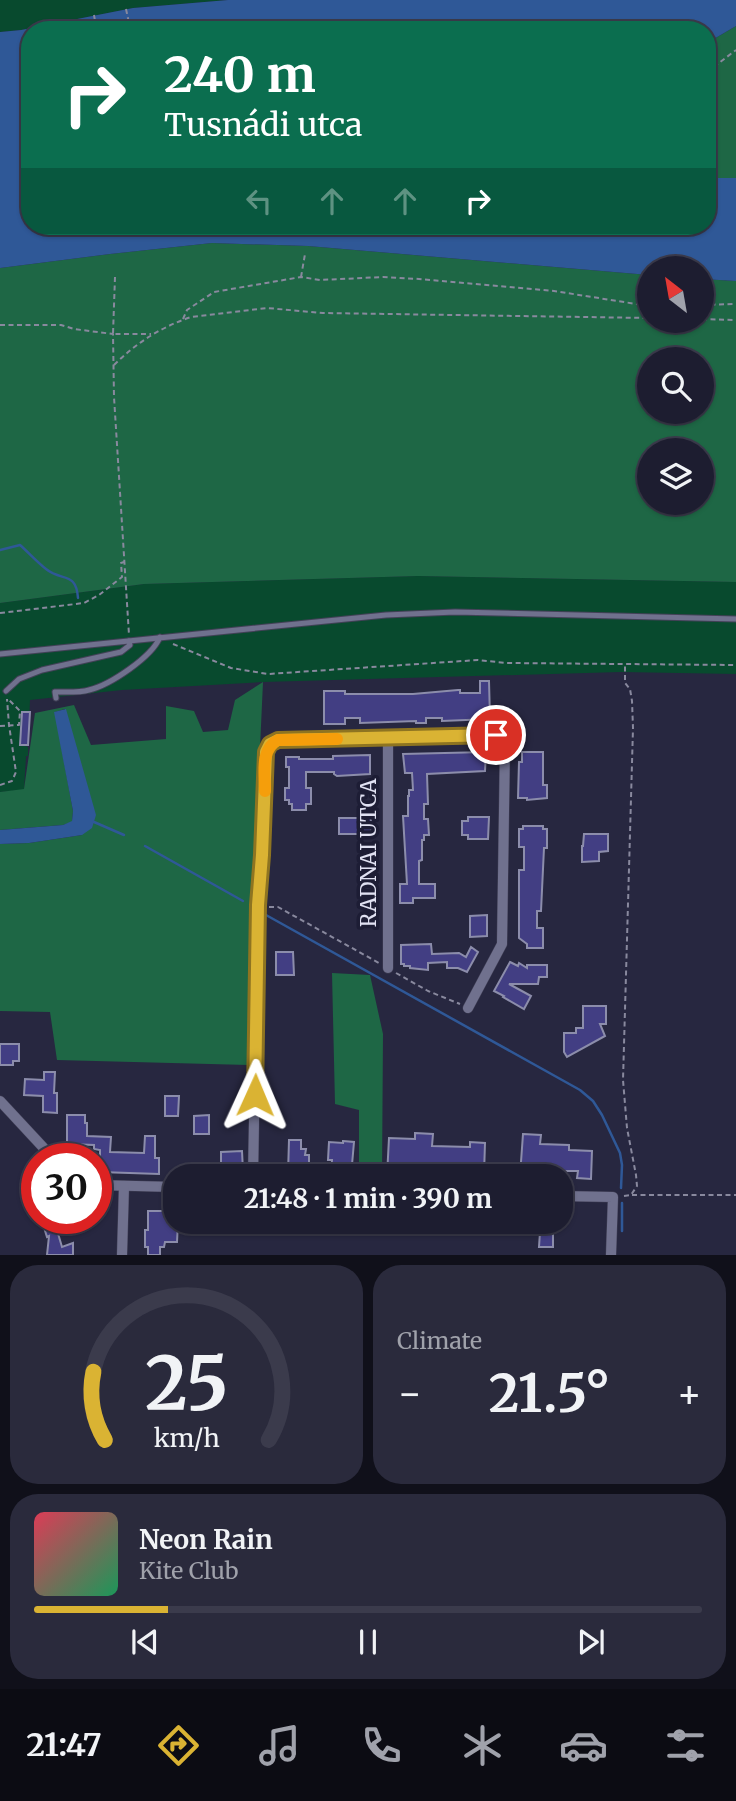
<!DOCTYPE html>
<meta charset="utf-8">
<style>
:root{--surface:#1d1d30;--page:#2a2a3c;--text:#f1f3f6;--muted:#a0a2ab;--line:#3b3b4c;--accent:#dab333}
body{margin:0;font-family:Merriweather,serif;background:var(--page);color:var(--text);height:100vh;display:flex;flex-direction:column;font-size:26px;white-space:nowrap}
*{box-sizing:border-box;margin:0}
p{font-size:23px;color:var(--muted)}
.icon{flex:none;width:38px;height:38px;fill:none;stroke:currentColor;stroke-width:2;stroke-linecap:round;stroke-linejoin:round}
.map{position:relative;height:1255px;overflow:hidden}
.details{display:flex;flex-direction:column;gap:10px;padding:10px;background:#10101a;flex:1}
.details>*{flex:none}
.hud{position:absolute;left:21px;top:21px;width:695px;height:214px;border-radius:28px;box-shadow:0 2px 5px #0004,0 0 0 2px var(--line);background:#0b6e4f;color:#fff;overflow:hidden}
.needle{width:46px;rotate:329deg}
.buttons{position:absolute;left:637px;top:256px;display:grid;gap:14px}
.buttons a{display:grid;place-items:center;width:77px;height:77px;border-radius:50%;background:var(--surface);box-shadow:0 2px 5px #0004,0 0 0 2px var(--line);font-size:35px}
.speed{position:absolute;left:21px;top:1143px;display:flex;gap:14px;font-size:35px;font-weight:700;text-align:center}
.speed>*{display:grid;place-content:center;width:91px;height:91px;border-radius:50%;background:var(--surface);box-shadow:0 2px 5px #0004,0 0 0 2px var(--line);line-height:1}
.speed .limit{border:10px solid #d22;background:#fff;color:#111}
.pin{position:absolute;display:grid;place-items:center;width:60px;height:60px;color:#fff;margin:-30px;border:4px solid #fff;border-radius:50%;box-shadow:0 2px 7px #0007}
.me{position:absolute;width:77px;margin:-38px;rotate:1deg;stroke-linejoin:round;filter:drop-shadow(0 0 5px #0008)}
.turn{display:flex;align-items:center;gap:24px;height:147px;padding:0 28px;font-size:32px}
.turn .icon{width:91px;height:91px;stroke-width:2.5}
.turn b{display:block;font-size:49px;line-height:60px}
.lanes{display:flex;align-items:center;height:66px;padding:0 28px;background:#0003;justify-content:center;gap:35px;direction:ltr}
.lanes .off{opacity:.35}
.big{font-size:52px;font-weight:700;line-height:1.1}
.details .tile{flex:1;display:flex;flex-direction:column;justify-content:center;gap:10px;min-width:0;padding:0 24px;border-radius:28px;background:var(--page)}
.details .dial{align-items:center;gap:0}
.dial svg{height:182px;overflow:visible;fill:none;stroke:var(--line);stroke-width:7;stroke-linecap:round;text-anchor:middle}
.dial text{fill:var(--text);stroke:none}
.song{display:flex;align-items:center;gap:21px}
.cover{width:84px;height:84px;border-radius:10px;background:linear-gradient(135deg,hsl(350 70% 55%),hsl(150 70% 35%))}
.played{height:7px;border-radius:4px;background:linear-gradient(90deg,var(--accent) 20%,var(--line) 20%)}
.keys{display:flex;justify-content:space-around;direction:ltr}
.heat{display:flex;justify-content:space-between;align-items:center;font-size:38px;direction:ltr}
.details .tiles{flex:1;display:grid;gap:10px;grid-template-columns:1fr 1fr}
.tile:last-child{grid-column:span 2}
.trip{position:absolute;left:163px;top:1164px;width:410px;height:70px;border-radius:28px;background:var(--surface);box-shadow:0 2px 5px #0004,0 0 0 2px var(--line);font-weight:700;line-height:70px;text-align:center}
.dock{display:flex;height:112px;justify-content:space-around;align-items:center;background:#0c0c13;color:var(--muted)}
.dock .icon{width:49px;height:49px}
.dock .active{color:var(--accent)}
.dock b{font-size:32px;color:var(--text)}
.map>svg:first-child{display:block}
.green{fill:#084a2e}
.forest{fill:#1e6745;fill-rule:evenodd}
.water{fill:#2f5897}
.lines{fill:none;stroke-linecap:round;stroke-linejoin:round}
.stream{stroke:#2f5897;stroke-width:2.5}
.building{fill:#423e83;stroke:#8c8dab;stroke-width:2}
.service-casing{stroke:#424157;stroke-width:7}
.minor-casing{stroke:#424157;stroke-width:11}
.path{stroke:#89899e;stroke-width:2;stroke-dasharray:5 3.5;stroke-linecap:butt}
.service{stroke:#70718e;stroke-width:5}
.minor{stroke:#70718e;stroke-width:10}
.route-casing{stroke:#8e7421;stroke-width:18}
.route{stroke:#dab333;stroke-width:12}
.slow{stroke:#f59e0b;stroke-width:12}
.labels{text-anchor:middle;stroke-width:7;stroke-linejoin:round;paint-order:stroke}
.street-label{font-size:21px;fill:#e0e1f2;stroke:#1d1d35}
</style>
<div class="map">
<svg width="736" height="1255" viewBox="0 0 736 1255">
<rect width="100%" height="100%" fill="#272740"/>
<!-- green -->
<g class="green">
<polygon points="0,0 228,0 133,8 21,30 0,32"/>
<polygon points="418,576 736,582 736,674 621,672 263,682 122,690 30,700 28,745 26,747 28,747 28,756 26,756 24,790 0,792 0,603 144,584"/>
</g>
<!-- forest -->
<g class="forest">
<polygon points="736,26 736,178 707,178 707,43"/>
<path d="M 212,243 L 308,246 L 649,275 L 649,320 L 702,320 L 702,279 L 736,281 L 736,582 L 418,576 L 144,584 L 0,603 L 0,268 L 110,254 ZM 649,359 L 702,359 L 702,411 L 649,411 ZM 649,450 L 702,450 L 702,502 L 649,502 Z"/>
<polygon points="263,682 253,902 248,1065 57,1060 50,1012 0,1011 0,844 29,843 82,835 65,709 55,712 73,811 72,822 63,825 0,830 0,792 24,789 35,713 74,705 91,745 166,739 166,706 194,711 203,732 228,730 235,700"/>
<polygon points="332,973 370,975 383,1034 382,1176 359,1176 359,1110 335,1104"/>
</g>
<!-- water -->
<g class="water">
<polygon points="228,0 736,0 736,26 707,43 707,30 30,30 30,226 707,226 707,178 736,178 736,281 702,279 702,268 649,268 649,275 308,246 212,243 110,254 0,268 0,32 21,30 133,8"/>
<polygon points="66,709 96,815 92,828 82,835 29,843 0,844 0,830 63,825 72,821 73,811 54,712"/>
</g>
<g class="lines">
<!-- stream -->
<g class="stream">
<path d="M 0,550 L 20,545 C 29,553 37,562 46,569 C 62,582 76,571 78,598"/>
<polyline points="94,822 124,835"/>
<polyline points="145,846 243,901"/>
<polyline points="266,915 580,1090 593,1101 602,1115 620,1153 622,1165 621,1188"/>
<polyline points="622,1203 622,1231"/>
</g>
</g>
<!-- building -->
<g class="building">
<polygon points="480,681 489,681 490,719 442,721 442,718 426,718 426,723 416,723 416,721 360,723 360,718 345,718 345,724 324,724 324,691 345,691 345,694 413,694 458,690 460,690 460,693 480,693"/>
<polygon points="22,712 30,712 28,745 20,745"/>
<polygon points="486,752 485,771 427,774 428,804 424,804 424,819 428,819 429,835 424,835 424,840 422,840 422,860 419,861 419,884 435,884 435,898 413,898 413,903 400,903 400,884 407,884 403,816 408,816 408,796 409,796 409,790 413,790 412,773 405,773 403,754"/>
<polygon points="522,752 543,752 543,785 547,785 547,798 527,800 527,798 518,798 519,762 522,762"/>
<polygon points="370,755 370,774 337,776 334,774 334,772 306,772 306,788 311,788 311,804 306,804 306,810 292,810 292,804 289,804 289,800 285,800 285,788 289,788 289,767 286,767 286,757 299,757 299,759 333,759 333,756"/>
<polygon points="468,817 489,817 488,839 468,839 468,835 462,835 462,821 468,821"/>
<polygon points="339,818 371,818 371,837 361,838 361,834 339,834"/>
<polygon points="523,826 543,826 543,829 547,829 547,848 544,848 541,911 537,911 537,928 543,928 543,948 527,948 527,944 519,938 519,870 524,870 524,847 519,847 519,829 523,829"/>
<polygon points="584,834 608,834 608,851 599,852 599,861 582,862 582,846 583,846"/>
<polygon points="487,915 487,936 470,937 470,916"/>
<polygon points="431,944 432,954 459,953 466,957 471,947 478,952 467,972 458,968 447,968 447,962 428,963 428,970 410,968 410,966 404,966 404,964 401,964 401,945"/>
<polygon points="276,952 293,952 294,975 276,975"/>
<polygon points="510,962 518,966 519,963 527,968 527,965 547,965 547,977 539,977 538,984 509,984 531,996 524,1009 503,997 504,996 494,991"/>
<polygon points="583,1006 606,1006 606,1024 600,1024 605,1036 567,1057 564,1052 564,1033 576,1033 576,1028 583,1028"/>
<polygon points="0,1044 19,1044 19,1061 13,1061 13,1065 0,1065"/>
<polygon points="44,1072 55,1072 54,1093 57,1093 57,1113 43,1112 43,1096 24,1095 25,1079 44,1080"/>
<polygon points="165,1096 179,1096 178,1116 165,1116"/>
<polygon points="67,1115 85,1115 85,1123 87,1123 87,1136 111,1137 110,1152 144,1153 145,1136 155,1136 155,1158 159,1158 159,1174 100,1172 100,1150 94,1149 94,1145 67,1144"/>
<polygon points="209,1115 209,1134 194,1134 194,1116"/>
<polygon points="415,1133 433,1134 432,1146 470,1147 470,1142 485,1143 484,1174 439,1172 439,1169 424,1169 424,1176 387,1176 389,1138 415,1139"/>
<polygon points="523,1134 541,1135 540,1144 569,1145 569,1150 592,1151 591,1179 577,1178 578,1171 562,1171 562,1176 551,1176 551,1170 535,1169 535,1176 520,1176"/>
<polygon points="289,1140 301,1140 301,1149 306,1149 305,1155 309,1155 309,1175 288,1174"/>
<polygon points="343,1141 354,1142 351,1176 331,1175 332,1160 328,1160 329,1142 343,1143"/>
<polygon points="242,1151 243,1171 227,1172 227,1167 221,1167 221,1152"/>
<polygon points="148,1211 165,1211 165,1213 175,1214 175,1222 178,1222 177,1242 165,1242 164,1247 160,1247 160,1255 148,1255 148,1247 145,1247 145,1230 148,1230"/>
<polygon points="52,1218 62,1218 65,1227 57,1230 62,1247 73,1243 73,1255 47,1255 49,1236 47,1237 42,1221"/>
<polygon points="231,1222 283,1222 283,1229 244,1229 244,1231 233,1230 233,1228 231,1228"/>
<polygon points="514,1222 553,1222 553,1247 539,1247 540,1232 514,1231"/>
</g>
<g class="lines">
<!-- service casing -->
<g class="service-casing">
<g id="service">
<polyline points="0,654 386,615 455,612 736,619"/>
<polyline points="6,691 19,679 42,670 121,652 130,645 129,641"/>
<path d="M 56,698 L 55,692 C 66,692 79,693 89,690 C 110,685 152,657 160,637"/>
</g>
</g>
<!-- minor casing -->
<g class="minor-casing">
<g id="minor">
<polyline points="388,737 388,968"/>
<polyline points="0,1101 53,1158"/>
<polyline points="253,1176 258,905 262,855 266,752 270,744 278,740 496,735 502,738 505,744 502,944 468,1008"/>
<polyline points="96,1185 175,1187"/>
<polyline points="560,1196 613,1197 611,1255"/>
<polyline points="122,1255 124,1186"/>
</g>
</g>
<!-- path -->
<g class="path">
<polyline points="126,9 129,23"/>
<polyline points="94,15 96,27"/>
<polyline points="707,72 736,50"/>
<polyline points="115,277 113,334 151,334"/>
<polyline points="301,277 305,254"/>
<polyline points="702,305 736,304"/>
<polyline points="183,319 187,310 214,292 301,277 320,280 383,277 419,279 554,291 649,306"/>
<polyline points="702,319 736,320"/>
<polyline points="0,325 61,325 74,329 113,334 114,397 129,635"/>
<path d="M 114,365 C 136,343 161,327 191,317 L 267,308 L 323,313 L 649,318"/>
<polyline points="0,613 84,603 99,595 122,577 121,563 124,562"/>
<polyline points="173,644 231,668 268,674 478,660 507,663 736,665"/>
<polyline points="0,726 19,725 20,711 9,700"/>
<polyline points="0,785 12,781 16,772 9,725 7,699"/>
<polyline points="269,907 278,907 379,963"/>
<polyline points="396,973 428,991 460,1004"/>
<polyline points="632,1195 736,1195"/>
<polyline points="624,1196 631,1195 637,1186 636,1175 627,1128 623,1080 633,728 632,701 630,689 625,683 625,666"/>
</g>
<!-- service -->
<use href="#service" class="service"/>
<!-- minor -->
<use href="#minor" class="minor"/>
</g>
<g class="lines">
<!-- route casing -->
<g class="route-casing">
<polyline id="route" points="255,1095 258,905 262,855 266,752 270,744 278,740 496,735"/>
</g>
<!-- route -->
<use href="#route" class="route"/>
<!-- slow -->
<path class="slow" d="M 265,791 C 265,774 260,749 278,740 L 337,739"/>
</g>
<g class="labels">
<!-- street labels -->
<g class="street-label">
<text transform="translate(369 853) rotate(-90)" y="7">RADNAI UTCA</text>
</g>
</g>
</svg>
<div class="buttons">
<a><svg class="needle" viewBox="-14 -14 28 28"><path d="M0-13l5 13h-10z" fill="#e53935"/><path d="M0 13l5-13h-10z" fill="#a0a2ab"/></svg></a>
<a><svg class="icon" aria-label="search" viewBox="0 0 24 24"><circle cx="10" cy="10" r="6"/><path d="M15 15l6 6"/></svg></a>
<a><svg class="icon" aria-label="layers" viewBox="0 0 24 24"><path d="M12 4l9 5-9 5-9-5zM3 14l9 5 9-5"/></svg></a>
</div>
<div class="speed"><div class="limit">30</div></div>
<div class="pin" style="left:496px;top:735px;background:#d93025"><svg class="icon" aria-label="arrive" viewBox="0 0 24 24"><path d="M6 21V4h12l-3 4 3 4H6"/></svg></div>
<svg class="me" style="left:255px;top:1095px" viewBox="-20 -20 40 40"><path d="M0-17L14 15 0 8-14 15z" fill="#dab333" stroke="#fff" stroke-width="4"/></svg>
<div class="trip">21:48 · 1 min · 390 m</div>
<div class="hud">
<div class="turn"><svg class="icon" aria-label="right" viewBox="0 0 24 24"><path d="M7 20v-9h11M14 6l5 5-5 5"/></svg><div><b>240 m</b>Tusnádi utca</div></div>
<div class="lanes"><svg class="icon off" aria-label="left" viewBox="0 0 24 24"><path d="M17 20v-9H6M10 6l-5 5 5 5"/></svg><svg class="icon off" aria-label="ahead" viewBox="0 0 24 24"><path d="M12 20V5M6 11l6-6 6 6"/></svg><svg class="icon off" aria-label="ahead" viewBox="0 0 24 24"><path d="M12 20V5M6 11l6-6 6 6"/></svg><svg class="icon" aria-label="right" viewBox="0 0 24 24"><path d="M7 20v-9h11M14 6l5 5-5 5"/></svg></div>
</div>
</div>
<section class="details">
<div class="tiles">
<div class="tile dial"><svg viewBox="0 0 100 80">
<path d="M14 69A42 42 0 1 1 86 69"/>
<path d="M14 69A42 42 0 0 1 9 39" stroke="#dab333"/>
<text x="50" y="56" font-size="32" font-weight="700">25</text>
<text x="50" y="72" font-size="11">km/h</text>
</svg></div>
<div class="tile"><p>Climate</p>
<div class="heat"><a>−</a><b class="big">21.5°</b><a>+</a></div>
</div>
<div class="tile">
<div class="song"><i class="cover"></i><div><b>Neon Rain</b><p>Kite Club</p></div></div>
<div class="played"></div>
<div class="keys"><svg class="icon" aria-label="previous" viewBox="0 0 24 24"><path d="M18 5L8 12l10 7zM5 5v14"/></svg><svg class="icon" aria-label="pause" viewBox="0 0 24 24"><path d="M8 5v14M16 5v14"/></svg><svg class="icon" aria-label="next" viewBox="0 0 24 24"><path d="M6 5l10 7-10 7zM19 5v14"/></svg></div>
</div>
</div>
</section>
<nav class="dock">
<b>21:47</b>
<svg class="icon active" aria-label="directions" viewBox="0 0 24 24"><path d="M12 3l9 9-9 9-9-9zM9 14v-3h6M13 9l2 2-2 2"/></svg>
<svg class="icon" aria-label="music" viewBox="0 0 24 24"><path d="M9 18V5l10-2v13"/><circle cx="6" cy="18" r="3"/><circle cx="16" cy="16" r="3"/></svg>
<svg class="icon" aria-label="phone" viewBox="0 0 24 24"><path d="M5 4h4l2 5-3 2q2 4 5 5l2-3 5 2v4C11 20 4 13 5 4z"/></svg>
<svg class="icon" aria-label="climate" viewBox="0 0 24 24"><path d="M12 3v18M4 7l16 10M4 17L20 7"/></svg>
<svg class="icon" aria-label="car" viewBox="0 0 24 24"><path d="M5 17H2v-5l4-1 3-4h7l3 4 3 1v5h-3M9 17h6M6 11h13"/><circle cx="7" cy="17" r="2"/><circle cx="17" cy="17" r="2"/></svg>
<svg class="icon" aria-label="filters" viewBox="0 0 24 24"><path d="M4 7h16M4 17h16"/><circle cx="9" cy="7" r="2"/><circle cx="15" cy="17" r="2"/></svg>
</nav>
